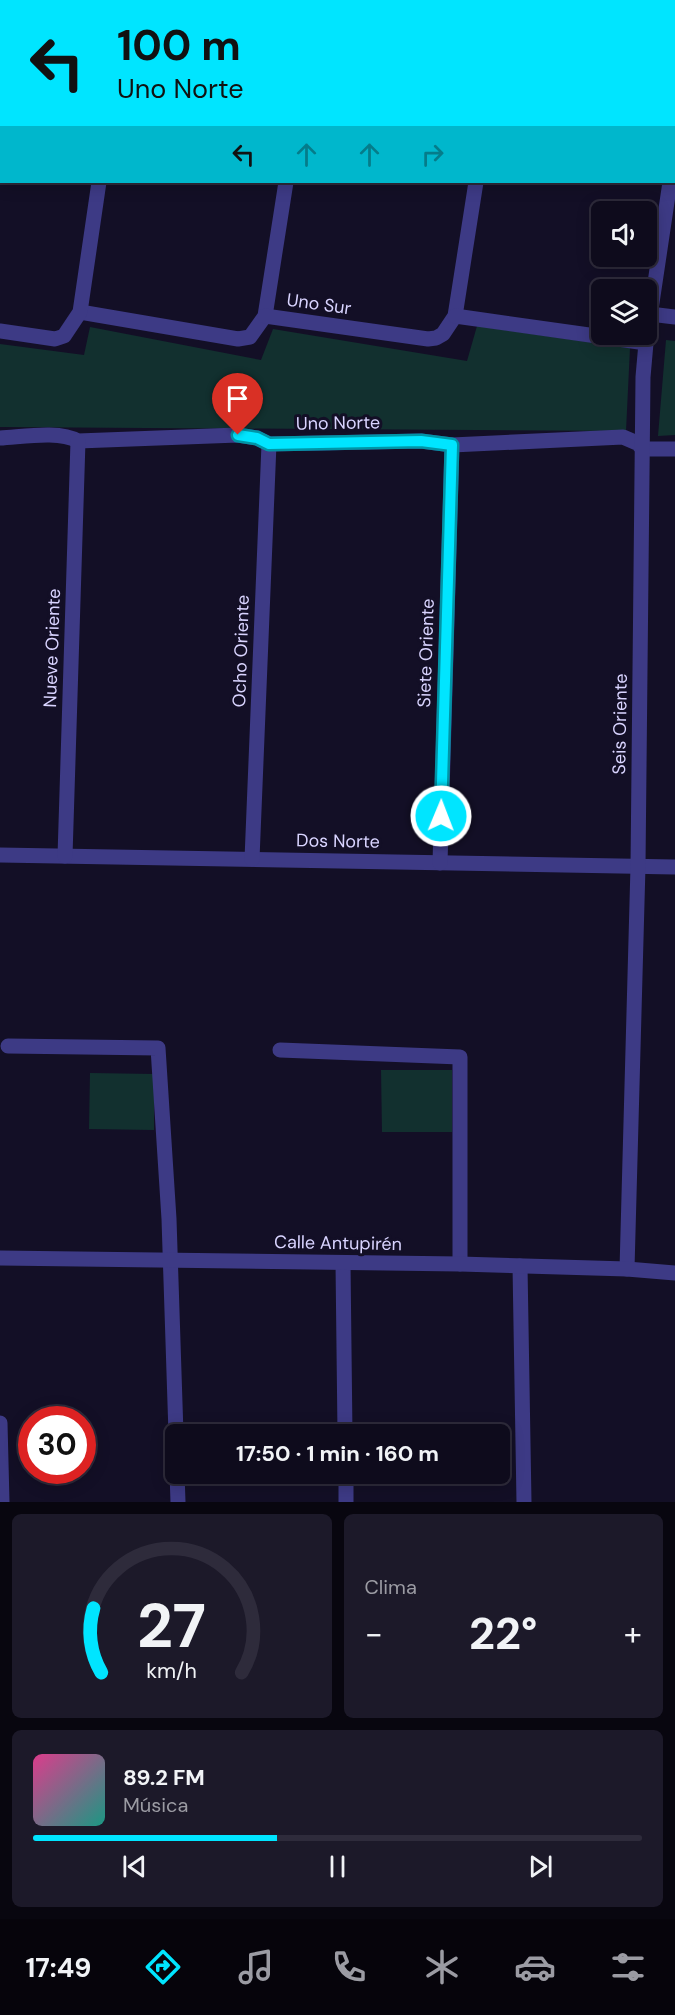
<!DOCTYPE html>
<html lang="es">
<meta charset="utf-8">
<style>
:root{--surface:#0e0b1c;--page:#1c1929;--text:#f1f3f6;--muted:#9b9ba3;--line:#2e2b3b;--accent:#00e5ff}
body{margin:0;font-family:"DM Sans",sans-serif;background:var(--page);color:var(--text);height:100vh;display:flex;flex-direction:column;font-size:22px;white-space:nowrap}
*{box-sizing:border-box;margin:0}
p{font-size:20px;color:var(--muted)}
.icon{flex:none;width:33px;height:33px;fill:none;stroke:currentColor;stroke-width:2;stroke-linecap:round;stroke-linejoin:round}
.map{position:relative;height:1502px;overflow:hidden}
.side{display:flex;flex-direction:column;gap:12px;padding:12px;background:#08060f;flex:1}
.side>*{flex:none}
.top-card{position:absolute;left:0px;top:0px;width:675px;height:183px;box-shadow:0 3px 15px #0003,0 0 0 2px var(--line);background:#00e5ff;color:#111;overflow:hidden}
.buttons{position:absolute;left:591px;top:201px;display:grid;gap:12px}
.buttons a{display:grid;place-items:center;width:66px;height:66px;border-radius:9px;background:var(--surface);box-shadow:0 3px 15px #0003,0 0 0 2px var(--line);font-size:30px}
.speed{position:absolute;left:18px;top:1406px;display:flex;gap:12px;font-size:30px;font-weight:700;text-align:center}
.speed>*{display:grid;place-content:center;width:78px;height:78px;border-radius:50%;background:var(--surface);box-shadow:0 3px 15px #0003,0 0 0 2px var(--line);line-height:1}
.speed .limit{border:9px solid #d22;background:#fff;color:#111}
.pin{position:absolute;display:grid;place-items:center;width:51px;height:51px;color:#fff;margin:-62px -26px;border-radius:50% 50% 50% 0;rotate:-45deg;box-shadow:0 0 6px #0007}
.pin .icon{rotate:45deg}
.me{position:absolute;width:66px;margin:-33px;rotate:1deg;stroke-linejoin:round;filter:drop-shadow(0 0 4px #0008)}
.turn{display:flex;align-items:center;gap:21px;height:126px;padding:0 18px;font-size:27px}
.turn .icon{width:78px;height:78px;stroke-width:2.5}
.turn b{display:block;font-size:42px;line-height:51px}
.lanes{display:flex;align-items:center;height:57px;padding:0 18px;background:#0003;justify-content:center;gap:30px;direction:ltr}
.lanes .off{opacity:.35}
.big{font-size:45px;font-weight:700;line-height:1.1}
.side .card{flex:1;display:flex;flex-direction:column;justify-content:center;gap:9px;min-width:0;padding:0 21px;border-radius:9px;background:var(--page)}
.side .dial{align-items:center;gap:0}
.dial svg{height:156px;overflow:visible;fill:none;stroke:var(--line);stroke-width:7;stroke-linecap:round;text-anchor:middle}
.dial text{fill:var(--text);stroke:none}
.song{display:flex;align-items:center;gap:18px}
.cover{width:72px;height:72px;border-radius:9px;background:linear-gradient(135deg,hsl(330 70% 55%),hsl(170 70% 35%))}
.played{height:6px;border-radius:3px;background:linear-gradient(90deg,var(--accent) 40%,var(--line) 40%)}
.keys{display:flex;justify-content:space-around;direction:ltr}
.heat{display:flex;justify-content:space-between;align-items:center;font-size:33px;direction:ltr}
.side .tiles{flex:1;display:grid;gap:12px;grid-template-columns:1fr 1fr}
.card:last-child{grid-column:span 2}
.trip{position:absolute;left:165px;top:1424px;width:345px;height:60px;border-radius:9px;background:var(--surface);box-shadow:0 3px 15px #0003,0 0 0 2px var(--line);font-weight:700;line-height:60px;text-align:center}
.tab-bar{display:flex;height:96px;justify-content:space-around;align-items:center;background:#06040b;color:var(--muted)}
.tab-bar .icon{width:42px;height:42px}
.tab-bar .selected{color:var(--accent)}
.tab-bar b{font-size:27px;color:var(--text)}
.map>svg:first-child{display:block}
.green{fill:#12302f}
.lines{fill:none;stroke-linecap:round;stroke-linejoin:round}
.minor{stroke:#3d3a85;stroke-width:15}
.tertiary{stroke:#3d3a85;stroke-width:15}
.route-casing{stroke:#0095a6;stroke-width:15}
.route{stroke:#00e5ff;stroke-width:10}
.labels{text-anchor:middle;stroke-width:6;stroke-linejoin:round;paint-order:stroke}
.street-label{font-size:18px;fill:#d9d4ff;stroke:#130f26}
</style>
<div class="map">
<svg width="675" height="1502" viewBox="0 0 675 1502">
<rect width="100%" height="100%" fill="#130f26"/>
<!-- green -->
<g class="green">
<polygon points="477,326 630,348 626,431 0,427 0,344 84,355 90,327 261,360 273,329 467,361"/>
<polygon points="666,340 675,341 675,435 658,436"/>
<polygon points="381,1070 452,1070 452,1132 382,1132"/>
<polygon points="90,1073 154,1074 154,1130 89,1129"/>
</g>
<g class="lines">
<!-- minor -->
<g class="minor">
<polyline points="125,2 125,0"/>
<polyline points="314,2 314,0"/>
<polyline points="504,2 504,0"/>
<polyline points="674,161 675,151"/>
<polyline points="80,312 238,339 250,337 265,316 286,182"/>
<polyline points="650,314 675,317"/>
<polyline points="265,316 428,339 436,338 443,334 455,316 476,182"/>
<polyline points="455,316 646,343"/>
<polyline points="0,331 55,339 64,336 80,312 99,182"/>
<path d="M 0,438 C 22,437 59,430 78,441 L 238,435 L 257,438 L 269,444 L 421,441 L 452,445 L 623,437 L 637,443 L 643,449 L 675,449"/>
<polyline points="0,855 675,867"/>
<polyline points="65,856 78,441"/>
<polyline points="252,859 269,444"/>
<polyline points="440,863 452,445"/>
<polyline points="8,1046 158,1048 169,1219 176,1434"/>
<polyline points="280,1050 460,1057 460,1264"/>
<polyline points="343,1263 345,1434"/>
<polyline points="520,1266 524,1502"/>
<polyline points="627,1269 638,866 643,377 646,343 670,182"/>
<polyline points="0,1423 2,1502"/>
<polyline points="177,1473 178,1502"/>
<polyline points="346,1473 346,1502"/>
</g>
<!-- tertiary -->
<polyline class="tertiary" points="0,1258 460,1264 627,1269 675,1273"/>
</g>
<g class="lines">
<!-- route casing -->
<g class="route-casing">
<polyline id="route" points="238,435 257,438 269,444 421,441 452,445 441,816"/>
</g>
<!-- route -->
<use href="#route" class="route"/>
</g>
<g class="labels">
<!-- street labels -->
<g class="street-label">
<text transform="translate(319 304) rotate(8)" y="6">Uno Sur</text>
<text transform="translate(338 423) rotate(-1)" y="6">Uno Norte</text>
<text transform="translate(52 648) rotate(-88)" y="6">Nueve Oriente</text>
<text transform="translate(241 651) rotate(-88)" y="6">Ocho Oriente</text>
<text transform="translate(426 653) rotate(-88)" y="6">Siete Oriente</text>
<text transform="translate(620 724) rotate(-89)" y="6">Seis Oriente</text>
<text transform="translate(338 841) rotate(1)" y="6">Dos Norte</text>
<text transform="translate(338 1243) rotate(1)" y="6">Calle Antupirén</text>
</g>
</g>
</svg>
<div class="buttons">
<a><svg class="icon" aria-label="sound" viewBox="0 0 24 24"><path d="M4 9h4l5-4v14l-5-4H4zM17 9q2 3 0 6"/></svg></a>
<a><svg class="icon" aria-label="layers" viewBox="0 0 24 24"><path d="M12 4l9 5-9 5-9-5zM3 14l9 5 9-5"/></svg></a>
</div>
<div class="speed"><div class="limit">30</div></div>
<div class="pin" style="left:238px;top:435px;background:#d93025"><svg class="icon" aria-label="arrive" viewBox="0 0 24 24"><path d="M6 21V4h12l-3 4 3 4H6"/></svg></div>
<svg class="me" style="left:441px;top:816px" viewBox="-20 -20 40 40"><circle r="17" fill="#00e5ff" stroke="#fff" stroke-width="3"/><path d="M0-11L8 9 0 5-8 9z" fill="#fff"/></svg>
<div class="trip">17:50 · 1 min · 160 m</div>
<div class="top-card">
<div class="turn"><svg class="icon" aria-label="left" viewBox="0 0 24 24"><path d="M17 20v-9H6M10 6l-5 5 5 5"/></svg><div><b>100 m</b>Uno Norte</div></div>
<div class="lanes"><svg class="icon" aria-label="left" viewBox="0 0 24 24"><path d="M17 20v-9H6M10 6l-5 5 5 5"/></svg><svg class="icon off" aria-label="ahead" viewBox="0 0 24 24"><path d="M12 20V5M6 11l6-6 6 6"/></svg><svg class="icon off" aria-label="ahead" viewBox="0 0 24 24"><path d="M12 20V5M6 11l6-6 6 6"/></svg><svg class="icon off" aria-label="right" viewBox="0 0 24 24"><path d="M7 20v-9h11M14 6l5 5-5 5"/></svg></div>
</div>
</div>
<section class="side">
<div class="tiles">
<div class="card dial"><svg viewBox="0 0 100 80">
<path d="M14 69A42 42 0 1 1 86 69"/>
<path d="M14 69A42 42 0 0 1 10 36" stroke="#00e5ff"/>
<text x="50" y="56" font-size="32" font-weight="700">27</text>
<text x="50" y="72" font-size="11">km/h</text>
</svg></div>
<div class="card"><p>Clima</p>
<div class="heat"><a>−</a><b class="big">22°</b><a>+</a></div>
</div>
<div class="card">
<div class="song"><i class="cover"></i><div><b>89.2 FM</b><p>Música</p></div></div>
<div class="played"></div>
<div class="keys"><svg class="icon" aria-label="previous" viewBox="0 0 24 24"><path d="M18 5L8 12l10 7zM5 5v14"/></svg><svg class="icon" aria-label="pause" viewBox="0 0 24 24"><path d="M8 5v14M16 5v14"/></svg><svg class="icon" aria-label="next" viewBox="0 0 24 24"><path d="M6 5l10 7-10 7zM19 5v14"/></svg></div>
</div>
</div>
</section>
<nav class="tab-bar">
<b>17:49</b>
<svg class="icon selected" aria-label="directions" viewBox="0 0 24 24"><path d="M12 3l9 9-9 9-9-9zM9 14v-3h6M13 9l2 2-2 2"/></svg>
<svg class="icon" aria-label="music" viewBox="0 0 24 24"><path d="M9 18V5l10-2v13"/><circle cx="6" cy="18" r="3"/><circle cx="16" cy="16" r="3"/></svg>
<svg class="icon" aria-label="phone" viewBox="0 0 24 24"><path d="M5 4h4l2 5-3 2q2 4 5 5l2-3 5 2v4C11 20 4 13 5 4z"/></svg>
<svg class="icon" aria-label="climate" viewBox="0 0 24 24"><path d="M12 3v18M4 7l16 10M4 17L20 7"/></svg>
<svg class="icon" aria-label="car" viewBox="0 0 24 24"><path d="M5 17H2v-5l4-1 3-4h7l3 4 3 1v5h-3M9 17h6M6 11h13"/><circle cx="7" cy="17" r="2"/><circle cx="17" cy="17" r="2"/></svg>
<svg class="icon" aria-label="filters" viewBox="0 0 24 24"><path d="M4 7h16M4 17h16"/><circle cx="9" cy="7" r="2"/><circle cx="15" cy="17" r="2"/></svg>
</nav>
